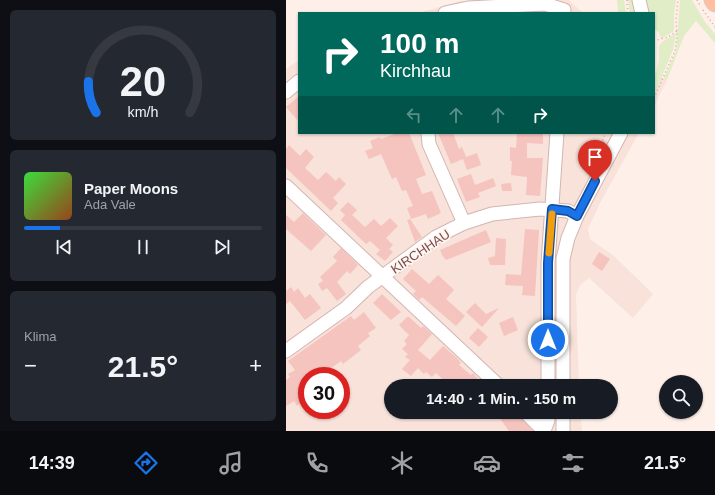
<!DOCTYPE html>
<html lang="de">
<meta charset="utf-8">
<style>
:root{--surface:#171b24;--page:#242831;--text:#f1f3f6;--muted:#9ea1a6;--line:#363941;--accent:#1a73e8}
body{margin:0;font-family:Helvetica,sans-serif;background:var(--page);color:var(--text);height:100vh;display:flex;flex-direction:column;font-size:15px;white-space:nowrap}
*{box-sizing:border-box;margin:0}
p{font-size:13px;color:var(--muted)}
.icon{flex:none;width:22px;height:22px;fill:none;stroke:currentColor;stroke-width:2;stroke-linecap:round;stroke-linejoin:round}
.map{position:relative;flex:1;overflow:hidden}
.panel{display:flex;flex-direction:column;gap:10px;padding:10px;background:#0d0f14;width:286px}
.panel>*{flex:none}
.banner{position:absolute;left:12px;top:12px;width:357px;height:122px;border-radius:0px;box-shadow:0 1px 3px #0004;background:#00695c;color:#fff;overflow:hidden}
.tools{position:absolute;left:373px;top:375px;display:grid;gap:8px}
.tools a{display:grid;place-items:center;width:44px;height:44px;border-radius:50%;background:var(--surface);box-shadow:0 1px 3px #0004;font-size:20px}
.speed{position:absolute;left:12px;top:367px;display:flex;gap:8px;font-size:20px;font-weight:700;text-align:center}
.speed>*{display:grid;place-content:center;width:52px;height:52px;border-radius:50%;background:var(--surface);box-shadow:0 1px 3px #0004;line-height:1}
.speed .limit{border:6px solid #d22;background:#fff;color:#111}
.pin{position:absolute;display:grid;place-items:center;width:34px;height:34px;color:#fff;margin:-41px -17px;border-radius:50% 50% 50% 0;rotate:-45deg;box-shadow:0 0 4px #0007}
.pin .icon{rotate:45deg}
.me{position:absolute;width:44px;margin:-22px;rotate:0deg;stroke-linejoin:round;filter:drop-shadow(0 0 3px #0008)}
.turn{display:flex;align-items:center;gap:14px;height:84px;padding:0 16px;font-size:18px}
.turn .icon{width:52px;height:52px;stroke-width:2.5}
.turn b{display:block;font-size:28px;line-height:34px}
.lanes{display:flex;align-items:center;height:38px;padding:0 16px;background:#0003;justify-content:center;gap:20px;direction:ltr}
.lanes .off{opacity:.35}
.big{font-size:30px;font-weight:700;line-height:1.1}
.panel .widget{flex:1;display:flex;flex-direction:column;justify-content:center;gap:6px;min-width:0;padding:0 14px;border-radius:6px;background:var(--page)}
.panel .dial{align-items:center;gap:0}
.dial svg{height:104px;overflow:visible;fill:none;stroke:var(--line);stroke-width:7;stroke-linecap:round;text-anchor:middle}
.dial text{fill:var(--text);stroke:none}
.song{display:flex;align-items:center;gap:12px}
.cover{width:48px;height:48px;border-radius:6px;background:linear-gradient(135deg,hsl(120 70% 55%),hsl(20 70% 35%))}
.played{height:4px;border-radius:2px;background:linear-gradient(90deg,var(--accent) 15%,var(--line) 15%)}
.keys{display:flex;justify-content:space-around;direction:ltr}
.heat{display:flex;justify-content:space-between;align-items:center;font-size:22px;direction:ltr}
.trip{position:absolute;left:98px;top:379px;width:234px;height:40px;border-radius:20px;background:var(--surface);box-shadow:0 1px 3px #0004;font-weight:700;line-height:40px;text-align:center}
.tab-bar{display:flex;height:64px;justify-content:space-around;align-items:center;background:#090b0e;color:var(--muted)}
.tab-bar .icon{width:28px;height:28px}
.tab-bar .active{color:var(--accent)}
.tab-bar b{font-size:18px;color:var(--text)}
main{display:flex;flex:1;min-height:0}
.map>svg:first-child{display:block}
.residential{fill:#f8e2da;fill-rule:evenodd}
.green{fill:#e1edc6}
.building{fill:#f5c4bf}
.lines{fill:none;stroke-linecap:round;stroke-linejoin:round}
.minor-casing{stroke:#d4b5b0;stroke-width:15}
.major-casing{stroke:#dacdcc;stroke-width:19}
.path{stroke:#dba6a1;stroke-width:1.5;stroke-dasharray:1 3;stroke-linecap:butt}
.minor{stroke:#fff;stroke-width:13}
.major{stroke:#ffbf9f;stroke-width:17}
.route-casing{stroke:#114b97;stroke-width:10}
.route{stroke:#1a73e8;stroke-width:7}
.slow{stroke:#f59e0b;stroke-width:7}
.labels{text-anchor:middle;stroke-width:3.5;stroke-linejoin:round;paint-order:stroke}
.street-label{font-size:13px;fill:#7b4d4a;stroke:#fff5f1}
</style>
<main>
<section class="panel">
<div class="widget dial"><svg viewBox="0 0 100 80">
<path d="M14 69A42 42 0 1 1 86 69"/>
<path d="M14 69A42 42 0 0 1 8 45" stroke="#1a73e8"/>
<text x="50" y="56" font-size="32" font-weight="700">20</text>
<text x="50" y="72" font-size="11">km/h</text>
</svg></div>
<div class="widget">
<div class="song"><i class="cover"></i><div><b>Paper Moons</b><p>Ada Vale</p></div></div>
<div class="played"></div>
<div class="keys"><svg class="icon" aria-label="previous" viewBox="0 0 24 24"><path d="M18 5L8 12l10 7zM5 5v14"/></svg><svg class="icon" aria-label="pause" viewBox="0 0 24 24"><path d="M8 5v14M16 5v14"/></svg><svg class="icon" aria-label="next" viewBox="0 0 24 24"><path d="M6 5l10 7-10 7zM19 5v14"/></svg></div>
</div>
<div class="widget"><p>Klima</p>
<div class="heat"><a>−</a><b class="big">21.5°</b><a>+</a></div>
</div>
</section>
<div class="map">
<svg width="429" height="431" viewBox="0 0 429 431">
<rect width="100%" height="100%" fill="#fef0e9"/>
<!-- residential -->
<g class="residential">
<polygon points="192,0 283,0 297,13 132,13 174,1"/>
<path d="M 13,60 L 13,133 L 353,133 L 315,201 L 302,229 L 304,239 L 328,256 L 367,294 L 347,318 L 303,278 L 294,285 L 290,295 L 293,386 L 105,386 L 105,412 L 294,412 L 296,431 L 0,431 L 0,69 ZM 21,376 L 55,376 L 55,410 L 21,410 Z"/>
<polygon points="368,72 381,80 368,106"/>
</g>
<!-- green -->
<g class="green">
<polygon points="331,0 338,0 340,13 332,13"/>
<polygon points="342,0 347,0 350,13 344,13"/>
<polygon points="358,0 390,0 388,15 388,31 375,39 373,33 368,28 368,13 362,13"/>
<polygon points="394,0 406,0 419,22 429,34 429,43 410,21 398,36 381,80 378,78 390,51"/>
<polygon points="390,33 387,50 370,90 368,81 373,60 373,46 376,42"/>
</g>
<!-- building -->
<g class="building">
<polygon points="13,96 13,122 0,107"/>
<polygon points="111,133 123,133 140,175 130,179 136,194 146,191 155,213 142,219 140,214 125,219 121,208 127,206 120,190 116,191 110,177 106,179 95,154 83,159 79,151 87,148 84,141 94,137 95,139"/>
<polygon points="152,133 167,133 173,149 176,147 180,157 191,153 195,165 181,170 177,159 165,164"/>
<polygon points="231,133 257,133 257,144 241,143 241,158 257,158 254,196 240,195 241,177 225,175 226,161 224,161 224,147 230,148"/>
<polygon points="3,145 14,156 20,149 28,157 19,168 32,180 40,172 50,181 53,177 60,184 47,198 52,203 45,211 0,168 0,149"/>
<polygon points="185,174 189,185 207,178 210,186 192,193 194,197 180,202 171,179"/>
<polygon points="225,183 226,191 216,191 215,184"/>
<polygon points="62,202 71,210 66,215 79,227 88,219 95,226 104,218 112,226 100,238 107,245 103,249 107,252 99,261 90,254 94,250 84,241 80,244 55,220 59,215 54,210"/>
<polygon points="17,213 40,235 25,251 0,229 0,215 8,222"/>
<polygon points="124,219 136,237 129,242 121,220"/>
<polygon points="239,229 253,230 249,296 236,295 237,286 219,285 220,274 235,275"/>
<polygon points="200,230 205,242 160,260 156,255 154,250"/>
<polygon points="210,238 220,239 219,265 204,265 202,258 209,256"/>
<polygon points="55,248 72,265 64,274 61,271 51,282 60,294 51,301 41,288 36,291 32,284 37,281 34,277 51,261 47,257"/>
<polygon points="313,252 324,259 316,271 306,264"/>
<polygon points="126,269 143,284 152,275 168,290 160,299 179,316 170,326 136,297 133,300 127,294 130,291 117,279"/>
<polygon points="5,287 8,292 12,288 19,298 24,294 35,308 19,320 4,301 0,304 0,291"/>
<polygon points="96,294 115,312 105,320 87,303"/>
<polygon points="189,303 200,314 213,308 196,327 180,312"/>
<polygon points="78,312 90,328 82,333 84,336 72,346 75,350 57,364 55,361 41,371 45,376 21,376 21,412 14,403 11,406 8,401 0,406 0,380 4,377 2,374 9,370 2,361 65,316 68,320"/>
<polygon points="121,317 123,317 135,328 137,326 146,334 132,350 144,360 157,346 171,358 175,363 173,365 185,375 187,373 198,386 164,386 150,373 146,377 140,372 138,374 132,368 125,376 116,369 124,360 119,357 122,354 116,349 121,344 118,341 123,335 113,325"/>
<polygon points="227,317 232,330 218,336 213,323"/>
<polygon points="192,328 202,337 193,347 183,338"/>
<polygon points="220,412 229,412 247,431 223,431 213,417"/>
</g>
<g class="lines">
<!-- minor casing -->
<g class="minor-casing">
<g id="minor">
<polyline points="353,0 356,13"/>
<polyline points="159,13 182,8 259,4 278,10 278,13"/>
<polyline points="0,92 13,81"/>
<polyline points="142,133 143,144 178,223"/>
<polyline points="0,186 213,386"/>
<polyline points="0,351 60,308 82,287 150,237 178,223 206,214 254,209 282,211 291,216"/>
<polyline points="262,386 262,263 271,133"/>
<polyline points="277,386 277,259 282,238 291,216 335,133"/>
<polyline points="239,412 258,431"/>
<polyline points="277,412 277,431"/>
<polyline points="258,431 262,420 262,412"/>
</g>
</g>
<!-- major casing -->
<g class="major-casing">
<polyline id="major" points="427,0 429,3"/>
</g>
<!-- path -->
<g class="path">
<polyline points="341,0 342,13"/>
<polyline points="411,0 415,7"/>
<polyline points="417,10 429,27"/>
<polyline points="368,41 382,37 391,31"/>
<polyline points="368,98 389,51 391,35 390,20 392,0"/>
<polyline points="314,148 319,133"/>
</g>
<!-- minor -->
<use href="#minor" class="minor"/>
<!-- major -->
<use href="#major" class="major"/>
</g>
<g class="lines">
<!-- route casing -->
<g class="route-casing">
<polyline id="route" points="262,340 262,263 266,209 282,211 291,216 309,181"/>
</g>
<!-- route -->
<use href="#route" class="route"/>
<!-- slow -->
<polyline class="slow" points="263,253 266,214"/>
</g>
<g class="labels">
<!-- street labels -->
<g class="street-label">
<text transform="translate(134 251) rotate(-34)" y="5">KIRCHHAU</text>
</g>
</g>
</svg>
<div class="tools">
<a><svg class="icon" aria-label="search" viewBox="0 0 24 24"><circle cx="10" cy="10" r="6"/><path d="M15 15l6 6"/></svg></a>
</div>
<div class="speed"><div class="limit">30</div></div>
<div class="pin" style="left:309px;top:181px;background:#d93025"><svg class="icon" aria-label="arrive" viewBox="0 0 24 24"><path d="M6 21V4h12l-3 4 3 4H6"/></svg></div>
<svg class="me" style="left:262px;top:340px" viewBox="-20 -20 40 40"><circle r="17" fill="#1a73e8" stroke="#fff" stroke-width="3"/><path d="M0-11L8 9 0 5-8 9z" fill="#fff"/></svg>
<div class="trip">14:40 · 1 Min. · 150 m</div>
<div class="banner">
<div class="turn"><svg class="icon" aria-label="right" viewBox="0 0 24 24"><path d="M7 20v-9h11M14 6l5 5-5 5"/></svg><div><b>100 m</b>Kirchhau</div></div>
<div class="lanes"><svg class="icon off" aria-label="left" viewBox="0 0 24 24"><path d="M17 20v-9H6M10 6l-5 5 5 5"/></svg><svg class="icon off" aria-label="ahead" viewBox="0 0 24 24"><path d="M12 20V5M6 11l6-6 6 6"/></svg><svg class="icon off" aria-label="ahead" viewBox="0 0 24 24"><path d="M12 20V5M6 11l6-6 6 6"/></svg><svg class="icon" aria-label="right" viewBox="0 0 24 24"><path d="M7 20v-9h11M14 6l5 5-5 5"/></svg></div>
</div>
</div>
</main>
<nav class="tab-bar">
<b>14:39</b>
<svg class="icon active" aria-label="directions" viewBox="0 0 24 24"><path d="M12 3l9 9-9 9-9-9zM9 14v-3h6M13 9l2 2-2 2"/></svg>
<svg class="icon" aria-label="music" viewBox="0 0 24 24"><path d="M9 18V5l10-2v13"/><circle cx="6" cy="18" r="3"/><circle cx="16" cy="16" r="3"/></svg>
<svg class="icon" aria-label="phone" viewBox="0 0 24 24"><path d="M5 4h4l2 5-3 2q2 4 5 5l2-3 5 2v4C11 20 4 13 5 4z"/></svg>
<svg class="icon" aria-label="climate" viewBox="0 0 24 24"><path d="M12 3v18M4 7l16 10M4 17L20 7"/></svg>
<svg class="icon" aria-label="car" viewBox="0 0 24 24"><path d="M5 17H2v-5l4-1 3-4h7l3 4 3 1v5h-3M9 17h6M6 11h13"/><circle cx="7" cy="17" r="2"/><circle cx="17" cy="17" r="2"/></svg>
<svg class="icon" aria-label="filters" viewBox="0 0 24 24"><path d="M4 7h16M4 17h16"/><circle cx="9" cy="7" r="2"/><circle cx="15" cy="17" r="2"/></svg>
<b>21.5°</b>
</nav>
